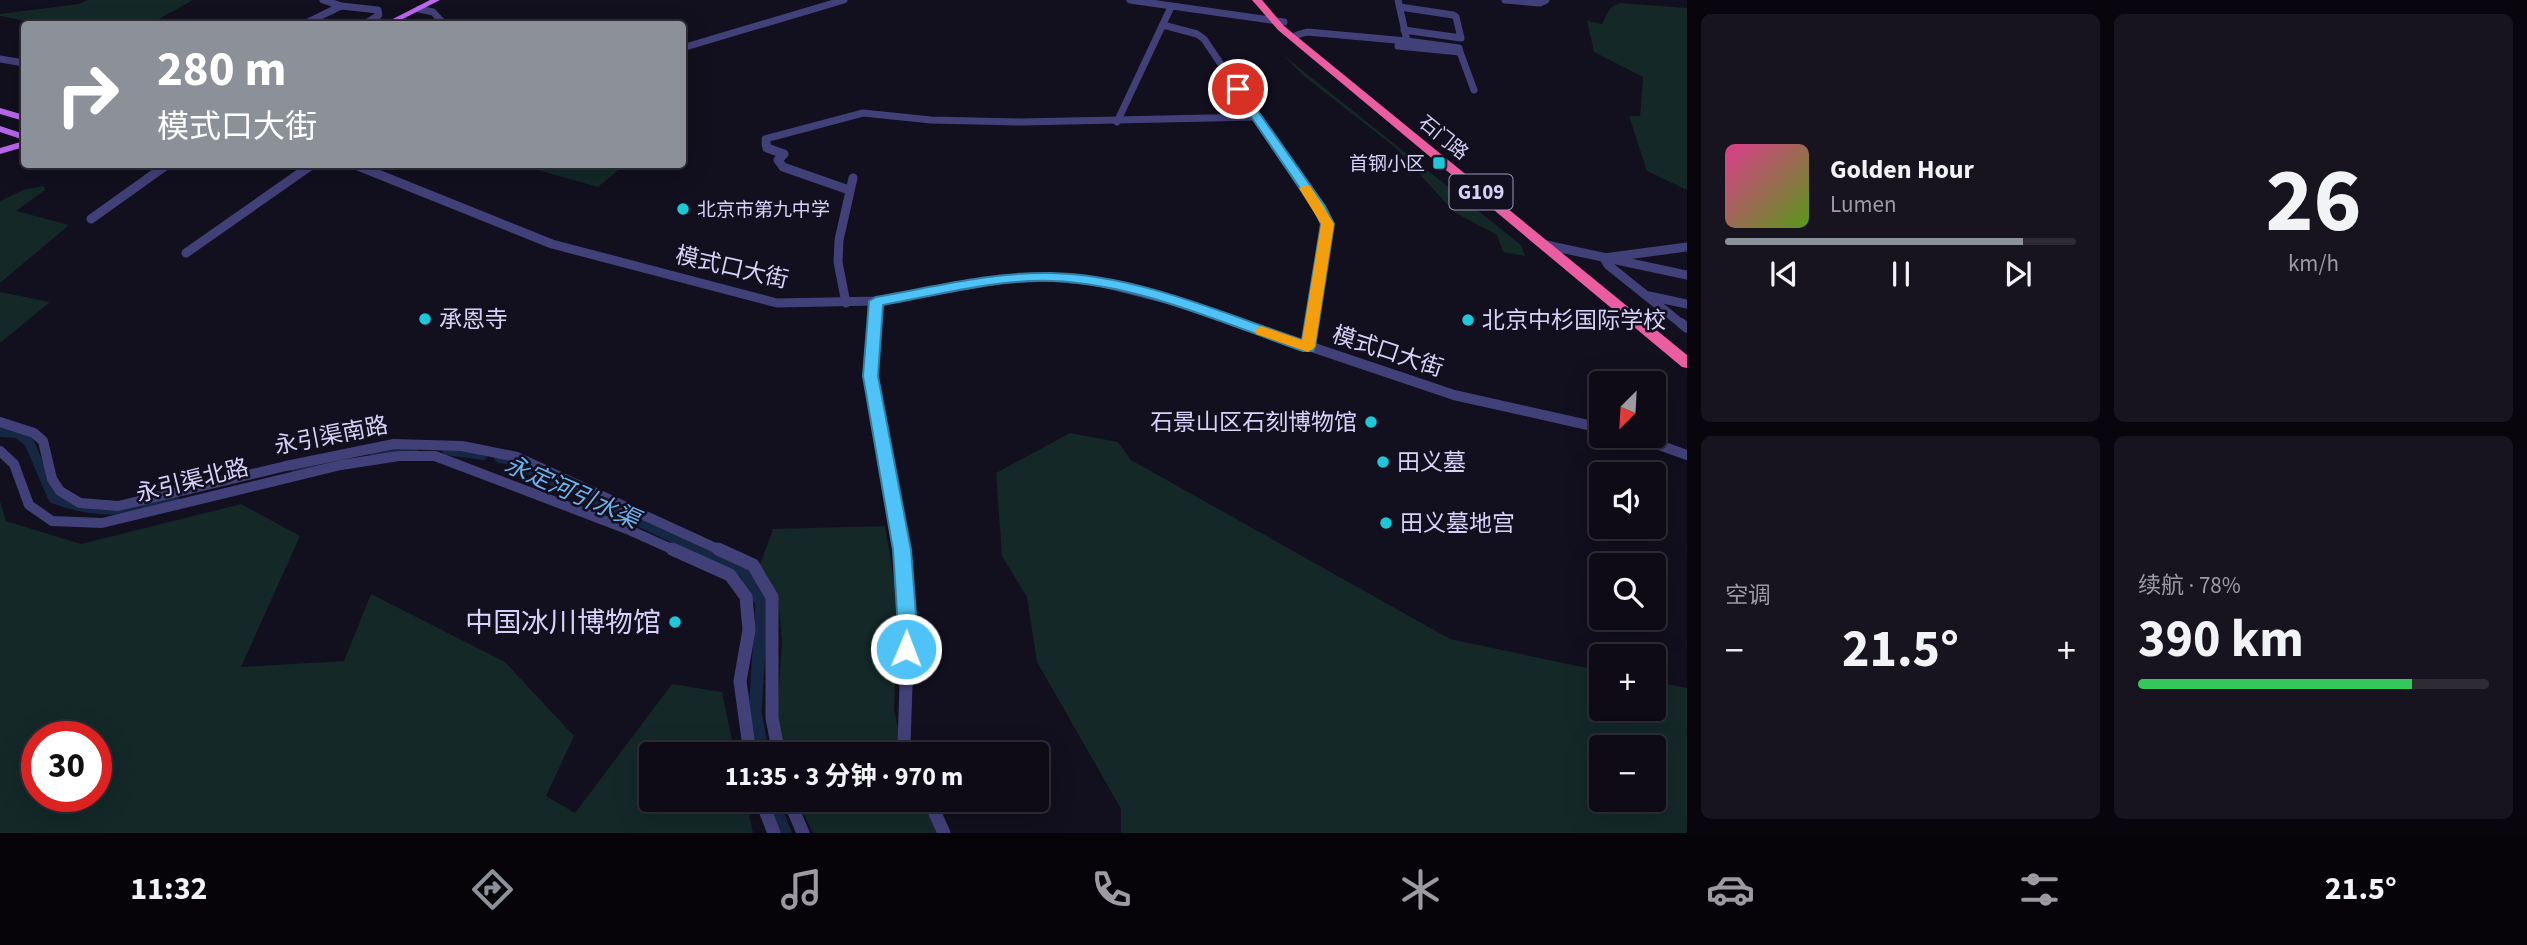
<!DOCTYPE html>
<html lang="zh">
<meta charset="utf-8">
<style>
:root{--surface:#0e0b16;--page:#17141f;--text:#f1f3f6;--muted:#9b9ba1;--line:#2e2b35;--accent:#8c9099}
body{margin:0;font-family:"Source Sans 3","Noto Sans SC",sans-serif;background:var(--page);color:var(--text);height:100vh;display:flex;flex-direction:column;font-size:26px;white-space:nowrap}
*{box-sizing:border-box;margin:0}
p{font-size:23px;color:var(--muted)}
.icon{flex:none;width:38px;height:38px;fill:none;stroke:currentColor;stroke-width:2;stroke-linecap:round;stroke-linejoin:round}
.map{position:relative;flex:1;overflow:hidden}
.drawer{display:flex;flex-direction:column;gap:14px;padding:14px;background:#08060c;width:840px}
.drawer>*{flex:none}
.guide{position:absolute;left:21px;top:21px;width:665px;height:147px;border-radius:7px;box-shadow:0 7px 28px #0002,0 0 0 2px var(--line);background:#8c9099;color:#fff;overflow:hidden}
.needle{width:46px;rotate:204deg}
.controls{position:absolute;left:1589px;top:371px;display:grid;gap:14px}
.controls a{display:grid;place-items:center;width:77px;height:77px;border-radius:7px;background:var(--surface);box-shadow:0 7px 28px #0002,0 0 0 2px var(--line);font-size:35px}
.speed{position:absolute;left:21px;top:721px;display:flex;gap:14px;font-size:35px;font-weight:700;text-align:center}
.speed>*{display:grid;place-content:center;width:91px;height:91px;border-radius:50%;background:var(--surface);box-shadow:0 7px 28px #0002,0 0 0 2px var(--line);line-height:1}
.speed .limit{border:10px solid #d22;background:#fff;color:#111}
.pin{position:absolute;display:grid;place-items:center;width:60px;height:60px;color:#fff;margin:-30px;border:4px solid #fff;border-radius:50%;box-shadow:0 2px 7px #0007}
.me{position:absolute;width:77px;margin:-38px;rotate:1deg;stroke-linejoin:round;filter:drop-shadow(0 0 5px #0008)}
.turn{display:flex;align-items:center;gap:24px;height:147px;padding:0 21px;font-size:32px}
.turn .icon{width:91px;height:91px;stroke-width:2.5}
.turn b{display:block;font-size:49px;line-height:60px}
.big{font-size:52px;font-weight:700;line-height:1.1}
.drawer .tile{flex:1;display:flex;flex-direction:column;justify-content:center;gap:10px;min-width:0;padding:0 24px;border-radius:10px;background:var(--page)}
.drawer .dial{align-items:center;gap:0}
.dial b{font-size:91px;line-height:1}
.song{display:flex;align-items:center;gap:21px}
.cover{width:84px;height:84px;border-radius:10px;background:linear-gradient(135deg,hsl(330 70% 55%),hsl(90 70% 35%))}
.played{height:7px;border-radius:4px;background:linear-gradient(90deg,var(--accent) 85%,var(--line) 85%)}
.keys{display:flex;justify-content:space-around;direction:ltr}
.heat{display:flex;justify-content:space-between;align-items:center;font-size:38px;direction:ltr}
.charge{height:10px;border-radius:5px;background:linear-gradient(90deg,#34c759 78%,var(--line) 0)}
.drawer .tiles{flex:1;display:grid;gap:14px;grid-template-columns:repeat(2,1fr)}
.trip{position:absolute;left:639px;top:742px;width:410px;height:70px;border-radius:7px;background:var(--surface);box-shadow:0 7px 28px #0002,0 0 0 2px var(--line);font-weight:700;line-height:70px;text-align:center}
.dock{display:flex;height:112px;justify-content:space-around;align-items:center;background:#060409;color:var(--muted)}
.dock .icon{width:49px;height:49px}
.dock .active{color:var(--accent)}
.dock b{font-size:32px;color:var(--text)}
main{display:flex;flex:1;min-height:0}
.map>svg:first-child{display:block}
.green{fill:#132827;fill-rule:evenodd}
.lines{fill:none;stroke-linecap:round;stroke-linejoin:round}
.canal-far1{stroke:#152743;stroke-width:10}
.canal{stroke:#152743;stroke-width:13}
.minor-far3{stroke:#424078;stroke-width:7}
.minor-far2{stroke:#424078;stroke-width:9}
.minor-far1{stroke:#424078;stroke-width:10}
.minor{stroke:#424078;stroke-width:13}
.major{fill:#ba67eb;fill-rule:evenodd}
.highway{fill:#ea5da1;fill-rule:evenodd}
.route{fill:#4fc3f7;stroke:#337fa1;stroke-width:2}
.slow{fill:#f59e0b}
.poi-dot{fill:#1cc9db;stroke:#120f1e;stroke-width:2.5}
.labels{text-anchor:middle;stroke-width:5;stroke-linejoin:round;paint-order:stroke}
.far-street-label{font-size:19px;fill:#d7d2f9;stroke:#120f1e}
.far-poi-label{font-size:19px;fill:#d7d2f9;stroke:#120f1e;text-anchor:end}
.shield{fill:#120f1e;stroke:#9c98b7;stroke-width:2}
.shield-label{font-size:21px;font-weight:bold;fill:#d7d2f9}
.street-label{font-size:23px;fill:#d7d2f9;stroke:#120f1e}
.poi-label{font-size:23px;fill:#d7d2f9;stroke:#120f1e;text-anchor:start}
.water-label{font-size:24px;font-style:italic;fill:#6db2ec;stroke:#120f1e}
.near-poi-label{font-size:28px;fill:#d7d2f9;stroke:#120f1e;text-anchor:end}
</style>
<main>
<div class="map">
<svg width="1687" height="833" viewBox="0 0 1687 833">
<rect width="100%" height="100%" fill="#120f1e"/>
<!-- green -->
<g class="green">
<polygon points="88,0 193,0 150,24 42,24 0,16 0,14 78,4"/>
<polygon points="1620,3 1687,8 1687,190 1647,171 1629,116 1640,116 1643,77 1594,52 1587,21 1602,24 1610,8"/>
<polygon points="1283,55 1521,245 1525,256 1503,252 1497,235 1454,212 1396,148 1304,76"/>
<polygon points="520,165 624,164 624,165 598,187"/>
<polygon points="44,186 45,190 16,211 69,225 0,283 0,201 23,190"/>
<polygon points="0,292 50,302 0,343"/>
<path d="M 1070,433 L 1118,442 L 1131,460 L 1450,639 L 1601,671 L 1601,709 L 1654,709 L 1654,682 L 1687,688 L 1687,833 L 1121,833 L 1121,809 L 1037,662 L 1027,597 L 1002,556 L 996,473 ZM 1601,747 L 1654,747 L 1654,800 L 1601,800 Z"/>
<path d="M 0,501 L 6,521 L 81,544 L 241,504 L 300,536 L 241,667 L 344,661 L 371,594 L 505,662 L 574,736 L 546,796 L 575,813 L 672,684 L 722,692 L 735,754 L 651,754 L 651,800 L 746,800 L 753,833 L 0,833 ZM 37,737 L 96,737 L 96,796 L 37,796 Z"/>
<polygon points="885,526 899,609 894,709 903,754 785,754 777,714 782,641 778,599 760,565 773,529"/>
<polygon points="796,800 923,800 938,833 813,833"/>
</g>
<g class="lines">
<!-- canal-far1 -->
<g class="canal-far1">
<path d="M 0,432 L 17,433 L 29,442 L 53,498 C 95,515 132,511 175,501"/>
<polyline points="447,450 483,455"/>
<polyline points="374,452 413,449"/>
<polyline points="499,458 507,459 701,551"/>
<polyline points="296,471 334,461"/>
</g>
<!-- canal -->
<g class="canal">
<polyline points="697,549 745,572 762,604 755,712 763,754"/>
<polyline points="772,800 785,833"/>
</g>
<!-- minor-far3 -->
<g class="minor-far3">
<polyline points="1130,0 1284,22"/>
<polyline points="1505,0 1540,3 1546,0"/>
<polyline points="341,6 378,10 379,15 365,24"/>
<polyline points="1400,7 1453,15 1456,17 1461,38 1404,30"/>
<polyline points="419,9 433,12 444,24"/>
<polyline points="304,24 341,6 323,0"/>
<polyline points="1163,25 1197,34 1204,39 1275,145"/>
<polyline points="1297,35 1307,32 1407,41 1398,0"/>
<polyline points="1398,46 1460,52 1459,48 1407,41"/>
<polyline points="682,48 844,0"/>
<polyline points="1460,52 1474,90"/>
<polyline points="0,59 24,63"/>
<polyline points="1117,122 1171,7"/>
<polyline points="766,145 765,139 863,113 931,120 1022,122 1257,117"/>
</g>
<!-- minor-far2 -->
<g class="minor-far2">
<polyline points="766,143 767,148 784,154 778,160 783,167 849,190"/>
<polyline points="1274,143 1327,224 1311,325"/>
<polyline points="353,164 552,244 777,303 876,301 1004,279 1051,277 1095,281 1173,301 1245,325"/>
<polyline points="91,219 168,164"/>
<polyline points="1546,245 1687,275"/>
<polyline points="186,253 313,164"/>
<polyline points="1649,296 1687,304"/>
<polyline points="846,303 838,262 839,240 853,178"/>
<polyline points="874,325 876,301"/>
<polyline points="1683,325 1608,265 1604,258 1687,247"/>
</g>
<!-- minor-far1 -->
<g class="minor-far1">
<polyline points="875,323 871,376 902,551"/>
<polyline points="1240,323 1454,395 1601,428"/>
<polyline points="1681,323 1687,328"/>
<polyline points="1308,347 1312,323"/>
<polyline points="0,422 34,433 43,441 52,479 60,491 80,503 118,506 286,466 394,444 462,446 517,457 722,551"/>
<polyline points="1634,436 1687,455"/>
<polyline points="0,451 14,464 29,505 52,521 102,523 341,465 399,456 435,456 627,529 676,551"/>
</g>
<!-- minor -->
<g class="minor">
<polyline points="672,549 730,575 746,597 749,630 740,681 750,754"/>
<polyline points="718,549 753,565 772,597 772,718 779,754"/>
<polyline points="902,549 908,627 904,744 908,754"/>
<polyline points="761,800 774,833"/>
<polyline points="789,800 803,833"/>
<polyline points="929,800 944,833"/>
</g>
<!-- major -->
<g class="major">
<polygon points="430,0 440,0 393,24 383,24"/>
<polygon points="0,108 24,115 24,121 0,114"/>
<polygon points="0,126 24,134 24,140 0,132"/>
<polygon points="24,141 24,147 0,154 0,148"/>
</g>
<!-- highway -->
<polygon class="highway" points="1252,0 1262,0 1284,26 1687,355 1687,368 1682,367 1278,30"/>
</g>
<!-- route -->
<path class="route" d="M 1238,86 L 1241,87 L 1325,206 L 1334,224 L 1315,347 L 1313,351 L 1303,351 C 1222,323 1138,284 1052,281 C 996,279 938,295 883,305 L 878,376 L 911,550 L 917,627 L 913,655 L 906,658 L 899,655 L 896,649 L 898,627 L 893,550 L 863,376 L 869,301 L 876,297 C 933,287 992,272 1050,273 C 1134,274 1223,313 1302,340 L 1321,224 L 1314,209 L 1232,89 Z"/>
<!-- slow -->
<polygon class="slow" points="1306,185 1310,186 1334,224 1315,347 1308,352 1256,334 1254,331 1261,326 1302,340 1321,224 1299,188"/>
<!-- markers -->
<g class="poi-dot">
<rect x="1432" y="156" width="14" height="14" rx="3.5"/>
<circle cx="683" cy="209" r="7"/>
<circle cx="425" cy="319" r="7"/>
<circle cx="1468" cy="320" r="7"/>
<circle cx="1371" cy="422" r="7"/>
<circle cx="1383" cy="462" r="7"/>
<circle cx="1386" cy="523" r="7"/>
<circle cx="675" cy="622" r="7"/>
</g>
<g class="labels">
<!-- far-street labels -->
<g class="far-street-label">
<text transform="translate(1444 137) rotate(39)" y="7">石门路</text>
</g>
<!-- far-poi labels -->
<g class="far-poi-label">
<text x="1425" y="170">首钢小区</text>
<text x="697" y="216" text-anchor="start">北京市第九中学</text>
</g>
<!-- shield labels -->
<rect class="shield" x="1449.5" y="174.5" width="63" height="35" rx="5"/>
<g class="shield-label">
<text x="1481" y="199">G109</text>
</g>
<!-- street labels -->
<g class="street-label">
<text transform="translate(732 267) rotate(13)" y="8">模式口大街</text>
<text transform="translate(1388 351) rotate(18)" y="8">模式口大街</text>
<text transform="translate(331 435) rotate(-11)" y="8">永引渠南路</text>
<text transform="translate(192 480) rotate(-14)" y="8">永引渠北路</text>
</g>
<!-- poi labels -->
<g class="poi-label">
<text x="439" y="327">承恩寺</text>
<text x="1482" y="328">北京中杉国际学校</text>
<text x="1357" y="430" text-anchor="end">石景山区石刻博物馆</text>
<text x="1397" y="470">田义墓</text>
<text x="1400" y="531">田义墓地宫</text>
</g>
<!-- water labels -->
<g class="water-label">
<text transform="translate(572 492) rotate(24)" y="8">永定河引水渠</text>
</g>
<!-- near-poi labels -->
<g class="near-poi-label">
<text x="661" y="632">中国冰川博物馆</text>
</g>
</g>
</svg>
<div class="controls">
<a><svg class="needle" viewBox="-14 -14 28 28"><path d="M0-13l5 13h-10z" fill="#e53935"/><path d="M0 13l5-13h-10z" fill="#9b9ba1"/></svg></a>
<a><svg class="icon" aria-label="sound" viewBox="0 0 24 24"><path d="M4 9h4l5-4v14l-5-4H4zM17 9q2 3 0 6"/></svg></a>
<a><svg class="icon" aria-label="search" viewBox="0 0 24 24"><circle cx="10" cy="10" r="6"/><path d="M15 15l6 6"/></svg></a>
<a>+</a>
<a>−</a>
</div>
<div class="speed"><div class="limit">30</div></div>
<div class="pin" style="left:1238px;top:89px;background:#d93025"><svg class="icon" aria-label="arrive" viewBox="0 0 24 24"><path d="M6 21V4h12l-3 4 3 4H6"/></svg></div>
<svg class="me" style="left:906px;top:649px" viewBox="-20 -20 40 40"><circle r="17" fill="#4fc3f7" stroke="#fff" stroke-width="3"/><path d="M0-11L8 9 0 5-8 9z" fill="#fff"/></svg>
<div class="trip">11:35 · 3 分钟 · 970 m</div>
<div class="guide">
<div class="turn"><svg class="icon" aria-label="right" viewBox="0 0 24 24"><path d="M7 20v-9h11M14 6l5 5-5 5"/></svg><div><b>280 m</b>模式口大街</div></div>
</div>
</div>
<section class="drawer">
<div class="tiles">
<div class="tile">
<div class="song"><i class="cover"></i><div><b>Golden Hour</b><p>Lumen</p></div></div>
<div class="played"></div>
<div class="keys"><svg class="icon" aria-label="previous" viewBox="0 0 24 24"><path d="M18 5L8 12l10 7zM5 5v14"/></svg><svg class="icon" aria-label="pause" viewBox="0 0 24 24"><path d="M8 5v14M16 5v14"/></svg><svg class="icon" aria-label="next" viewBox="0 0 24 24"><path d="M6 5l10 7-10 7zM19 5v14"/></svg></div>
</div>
<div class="tile dial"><b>26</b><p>km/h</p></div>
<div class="tile"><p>空调</p>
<div class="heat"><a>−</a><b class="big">21.5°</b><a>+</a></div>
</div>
<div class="tile"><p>续航 · 78%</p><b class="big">390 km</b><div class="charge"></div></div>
</div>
</section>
</main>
<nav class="dock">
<b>11:32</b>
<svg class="icon active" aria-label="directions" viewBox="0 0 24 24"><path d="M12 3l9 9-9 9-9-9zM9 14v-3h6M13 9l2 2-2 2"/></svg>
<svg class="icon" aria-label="music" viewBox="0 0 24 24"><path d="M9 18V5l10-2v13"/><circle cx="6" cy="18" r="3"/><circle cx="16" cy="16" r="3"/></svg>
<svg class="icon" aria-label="phone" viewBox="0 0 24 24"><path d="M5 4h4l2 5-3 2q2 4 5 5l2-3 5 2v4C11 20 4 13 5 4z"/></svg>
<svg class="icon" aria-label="climate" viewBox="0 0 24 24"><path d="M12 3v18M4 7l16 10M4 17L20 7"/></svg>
<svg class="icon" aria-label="car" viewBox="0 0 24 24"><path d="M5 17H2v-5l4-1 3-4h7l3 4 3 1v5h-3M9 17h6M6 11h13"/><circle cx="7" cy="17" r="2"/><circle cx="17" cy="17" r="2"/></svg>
<svg class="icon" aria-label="filters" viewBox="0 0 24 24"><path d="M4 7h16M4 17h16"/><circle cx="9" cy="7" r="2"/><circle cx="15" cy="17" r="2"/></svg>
<b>21.5°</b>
</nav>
